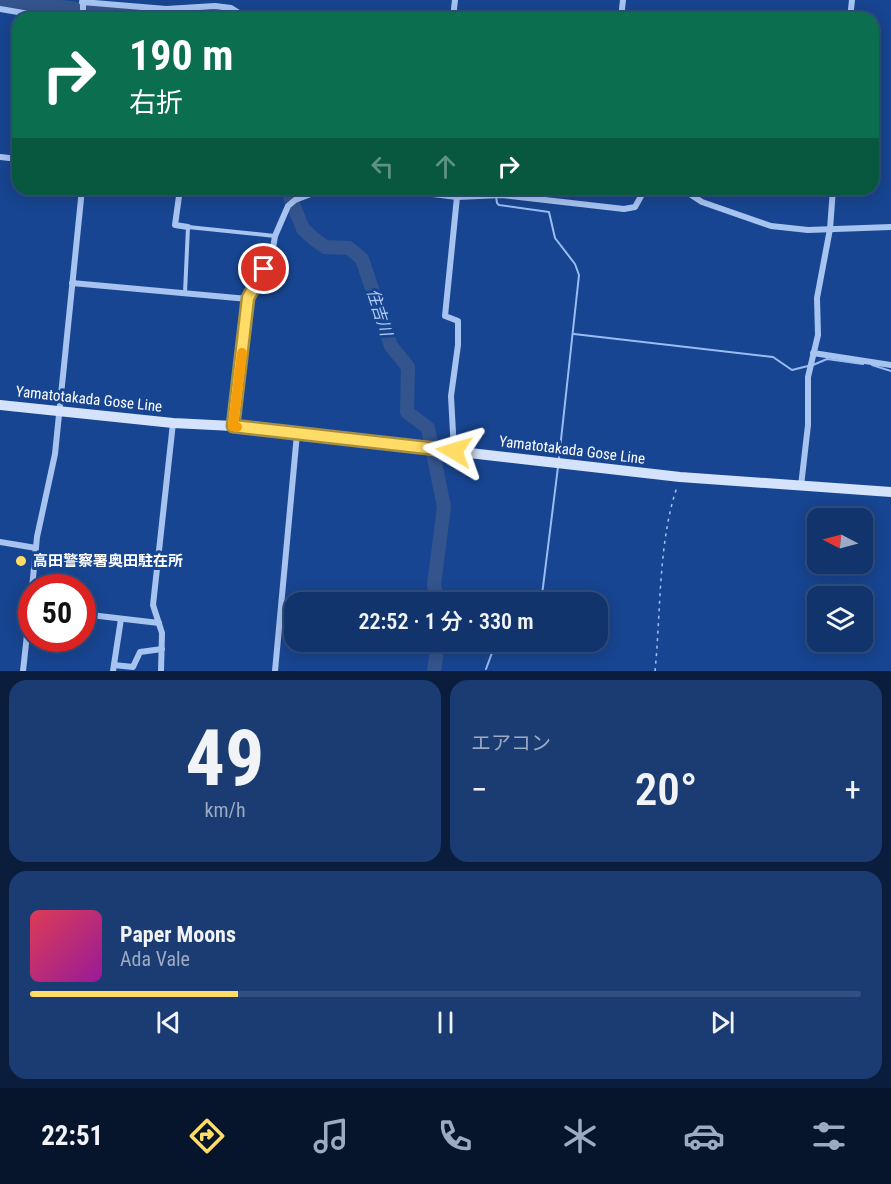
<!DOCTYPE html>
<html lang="ja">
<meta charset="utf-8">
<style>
:root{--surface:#12346d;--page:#1b3c72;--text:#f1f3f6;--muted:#9caac2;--line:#314f80;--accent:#ffdc65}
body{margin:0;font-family:"Roboto Condensed","Noto Sans JP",sans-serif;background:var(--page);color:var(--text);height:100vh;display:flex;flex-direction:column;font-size:22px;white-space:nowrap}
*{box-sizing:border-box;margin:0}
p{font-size:20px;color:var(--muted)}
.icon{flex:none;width:33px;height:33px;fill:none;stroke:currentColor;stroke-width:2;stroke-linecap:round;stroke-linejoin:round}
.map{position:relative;height:671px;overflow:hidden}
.panel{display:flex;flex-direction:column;gap:9px;padding:9px;background:#0a1d3c;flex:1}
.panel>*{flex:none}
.top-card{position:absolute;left:12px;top:12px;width:867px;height:183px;border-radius:18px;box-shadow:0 3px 15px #0003,0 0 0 2px var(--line);background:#0b6e4f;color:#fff;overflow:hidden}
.needle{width:39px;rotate:276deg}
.buttons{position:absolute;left:807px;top:508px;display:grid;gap:12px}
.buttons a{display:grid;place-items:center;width:66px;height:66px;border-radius:12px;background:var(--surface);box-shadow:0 3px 15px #0003,0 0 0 2px var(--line);font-size:30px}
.speed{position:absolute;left:18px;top:574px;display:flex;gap:12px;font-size:30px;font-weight:700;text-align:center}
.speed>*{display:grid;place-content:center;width:78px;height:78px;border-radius:50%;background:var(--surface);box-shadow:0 3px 15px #0003,0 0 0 2px var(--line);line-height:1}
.speed .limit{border:9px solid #d22;background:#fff;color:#111}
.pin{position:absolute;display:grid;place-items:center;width:51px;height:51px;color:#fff;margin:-26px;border:3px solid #fff;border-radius:50%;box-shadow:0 2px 6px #0007}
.me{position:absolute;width:66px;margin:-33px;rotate:277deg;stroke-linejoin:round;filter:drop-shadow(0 0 4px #0008)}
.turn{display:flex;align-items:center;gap:21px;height:126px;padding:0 18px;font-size:27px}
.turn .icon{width:78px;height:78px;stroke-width:2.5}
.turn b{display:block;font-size:42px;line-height:51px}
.lanes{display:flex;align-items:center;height:57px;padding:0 18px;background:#0003;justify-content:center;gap:30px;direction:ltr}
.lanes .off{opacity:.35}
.big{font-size:45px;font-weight:600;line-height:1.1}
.panel .card{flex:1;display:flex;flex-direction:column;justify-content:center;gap:9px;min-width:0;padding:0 21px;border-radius:18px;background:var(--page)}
.panel .dial{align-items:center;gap:0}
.dial b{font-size:78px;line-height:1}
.song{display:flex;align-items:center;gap:18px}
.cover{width:72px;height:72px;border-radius:9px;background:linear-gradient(135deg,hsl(350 70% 55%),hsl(300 70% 35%))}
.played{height:6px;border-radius:3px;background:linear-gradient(90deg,var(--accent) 25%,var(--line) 25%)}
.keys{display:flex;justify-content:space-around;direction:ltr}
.heat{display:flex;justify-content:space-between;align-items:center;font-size:33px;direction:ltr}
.panel .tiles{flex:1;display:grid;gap:9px;grid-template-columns:1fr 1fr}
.card:last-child{grid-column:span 2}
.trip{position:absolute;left:284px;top:592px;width:324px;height:60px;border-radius:18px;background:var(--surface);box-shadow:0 3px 15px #0003,0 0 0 2px var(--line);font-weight:600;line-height:60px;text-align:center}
.dock{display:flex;height:96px;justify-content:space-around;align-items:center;background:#07152c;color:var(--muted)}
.dock .icon{width:42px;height:42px}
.dock .current{color:var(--accent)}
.dock b{font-size:27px;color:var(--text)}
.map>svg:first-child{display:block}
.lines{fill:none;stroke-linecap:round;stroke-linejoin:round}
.stream{stroke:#99bdf2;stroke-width:2}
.river{stroke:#34548d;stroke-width:14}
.path{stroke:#a7c3f0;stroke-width:1.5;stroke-dasharray:3 4.5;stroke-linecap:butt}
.lane{stroke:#a7c3f0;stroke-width:4}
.street{stroke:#a7c3f0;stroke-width:6}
.secondary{stroke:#d4e3fb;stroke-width:10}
.route-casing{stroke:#a68f42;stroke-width:15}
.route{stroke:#ffdc65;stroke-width:10}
.slow{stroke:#f59e0b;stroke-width:10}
.poi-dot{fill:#ffdc65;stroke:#184591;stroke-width:2}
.labels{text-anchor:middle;stroke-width:6;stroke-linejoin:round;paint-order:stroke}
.street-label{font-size:15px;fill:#fff;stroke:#184591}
.poi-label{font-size:15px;font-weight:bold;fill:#fff;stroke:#184591;text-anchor:start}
.water-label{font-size:16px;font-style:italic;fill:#b3cdf7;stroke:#184591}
</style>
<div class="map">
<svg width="891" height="671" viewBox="0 0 891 671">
<rect width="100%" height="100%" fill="#184591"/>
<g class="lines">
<!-- stream -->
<g class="stream">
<polyline points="495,189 497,203 499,205 549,212 555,238 575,264 579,275 559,458"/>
<polyline points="574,334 773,357 792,370 808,366"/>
<polyline points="813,365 827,359 863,364"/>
<polyline points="872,365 891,371"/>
<polyline points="541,603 558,467"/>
<polyline points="486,669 496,642"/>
</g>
<!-- river -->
<g class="river">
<polyline points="4,0 118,14 230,18"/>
<polyline points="287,189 303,229 314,239 325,247 349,248 362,259 391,346 408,367 407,412 428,428 444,507 434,585 438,603"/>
<polyline points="434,671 438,642"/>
</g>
<!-- path -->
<path class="path" d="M 655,671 C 661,612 658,543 677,487"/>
<!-- lane -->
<polyline class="lane" points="185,293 188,227 275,236"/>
<!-- street -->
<g class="street">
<polyline points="83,1 83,18"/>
<polyline points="82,2 166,9 215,6 231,8 247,18"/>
<polyline points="0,9 53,18"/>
<polyline points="453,18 455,0"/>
<polyline points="621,18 623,0"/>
<polyline points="850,18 852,0"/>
<polyline points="0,157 18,159"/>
<polyline points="180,189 175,225 188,227"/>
<polyline points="392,189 457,197 502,195 624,209 635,207 645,189"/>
<polyline points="682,189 702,202 771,226 808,230 891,227"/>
<polyline points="72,283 248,299"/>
<polyline points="813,353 891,365"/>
<polyline points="233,426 248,299 272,254 275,236 288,206 295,200 324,189"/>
<polyline points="454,451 451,396 458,345 458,321 445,316 457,197"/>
<polyline points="801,486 808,425 808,377 818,335 817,298 830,229 833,189"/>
<polyline points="0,542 36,548"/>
<polyline points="32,588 37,537 55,454 82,189"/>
<polyline points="82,614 159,623"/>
<polyline points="114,665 133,667 140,652 162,649"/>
<polyline points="23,671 32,589"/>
<polyline points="113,671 121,619"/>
<polyline points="161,671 162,633 153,605 173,423"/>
<polyline points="275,671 297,434"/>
</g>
<!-- secondary -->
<polyline class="secondary" points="0,405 173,423 233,426 680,477 891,492"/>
</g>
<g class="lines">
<!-- route casing -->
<g class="route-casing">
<polyline id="route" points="264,269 248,298 233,426 454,451"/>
</g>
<!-- route -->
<use href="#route" class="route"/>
<!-- slow -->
<polyline class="slow" points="237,427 233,426 242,353"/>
</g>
<!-- markers -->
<circle class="poi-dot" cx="21" cy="561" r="6"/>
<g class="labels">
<!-- street labels -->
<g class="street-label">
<text transform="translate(89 399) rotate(6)" y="5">Yamatotakada Gose Line</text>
<text transform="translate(572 450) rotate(7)" y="5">Yamatotakada Gose Line</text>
</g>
<!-- poi labels -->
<g class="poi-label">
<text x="33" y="566">高田警察署奥田駐在所</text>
</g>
<!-- water labels -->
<g class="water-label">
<text transform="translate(380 312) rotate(72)" y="6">住吉川</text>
</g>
</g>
</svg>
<div class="buttons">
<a><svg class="needle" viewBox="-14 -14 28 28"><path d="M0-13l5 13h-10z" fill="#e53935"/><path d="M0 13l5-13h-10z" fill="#9caac2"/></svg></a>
<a><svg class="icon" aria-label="layers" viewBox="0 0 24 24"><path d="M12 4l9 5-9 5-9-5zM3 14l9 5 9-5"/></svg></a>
</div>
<div class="speed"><div class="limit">50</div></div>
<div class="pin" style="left:264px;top:269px;background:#d93025"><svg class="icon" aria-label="arrive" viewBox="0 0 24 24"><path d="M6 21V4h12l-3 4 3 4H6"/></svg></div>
<svg class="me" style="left:454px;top:451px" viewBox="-20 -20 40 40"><path d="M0-17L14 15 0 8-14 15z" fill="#ffdc65" stroke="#fff" stroke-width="4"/></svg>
<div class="trip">22:52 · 1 分 · 330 m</div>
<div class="top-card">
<div class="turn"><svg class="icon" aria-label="right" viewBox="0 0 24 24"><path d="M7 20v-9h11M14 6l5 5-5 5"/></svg><div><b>190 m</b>右折</div></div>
<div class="lanes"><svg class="icon off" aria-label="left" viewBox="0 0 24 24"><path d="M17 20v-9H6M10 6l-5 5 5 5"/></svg><svg class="icon off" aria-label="ahead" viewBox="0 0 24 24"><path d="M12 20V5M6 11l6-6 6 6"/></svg><svg class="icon" aria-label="right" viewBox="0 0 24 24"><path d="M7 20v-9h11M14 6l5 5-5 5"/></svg></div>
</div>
</div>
<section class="panel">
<div class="tiles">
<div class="card dial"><b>49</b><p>km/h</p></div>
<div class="card"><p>エアコン</p>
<div class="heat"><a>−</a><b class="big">20°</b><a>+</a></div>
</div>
<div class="card">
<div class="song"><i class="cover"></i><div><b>Paper Moons</b><p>Ada Vale</p></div></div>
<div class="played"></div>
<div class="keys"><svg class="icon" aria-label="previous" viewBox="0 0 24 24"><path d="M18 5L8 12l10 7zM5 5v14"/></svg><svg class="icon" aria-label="pause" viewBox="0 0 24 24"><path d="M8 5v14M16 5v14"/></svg><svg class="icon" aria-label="next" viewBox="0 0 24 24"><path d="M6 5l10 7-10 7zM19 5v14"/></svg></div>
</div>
</div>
</section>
<nav class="dock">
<b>22:51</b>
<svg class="icon current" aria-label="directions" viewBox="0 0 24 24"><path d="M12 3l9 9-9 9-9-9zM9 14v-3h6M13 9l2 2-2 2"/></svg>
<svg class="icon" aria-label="music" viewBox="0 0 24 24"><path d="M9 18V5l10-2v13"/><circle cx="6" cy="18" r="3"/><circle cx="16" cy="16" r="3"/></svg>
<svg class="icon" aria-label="phone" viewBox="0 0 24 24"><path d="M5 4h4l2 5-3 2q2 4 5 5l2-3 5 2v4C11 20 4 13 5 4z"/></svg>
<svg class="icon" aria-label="climate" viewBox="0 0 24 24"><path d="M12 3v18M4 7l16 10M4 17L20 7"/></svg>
<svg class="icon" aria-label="car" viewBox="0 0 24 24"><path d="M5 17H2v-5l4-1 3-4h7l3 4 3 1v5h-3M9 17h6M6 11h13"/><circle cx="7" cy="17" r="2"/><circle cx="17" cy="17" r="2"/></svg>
<svg class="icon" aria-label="filters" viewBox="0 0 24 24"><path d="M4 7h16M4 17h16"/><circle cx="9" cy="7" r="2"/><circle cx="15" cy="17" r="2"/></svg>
</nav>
